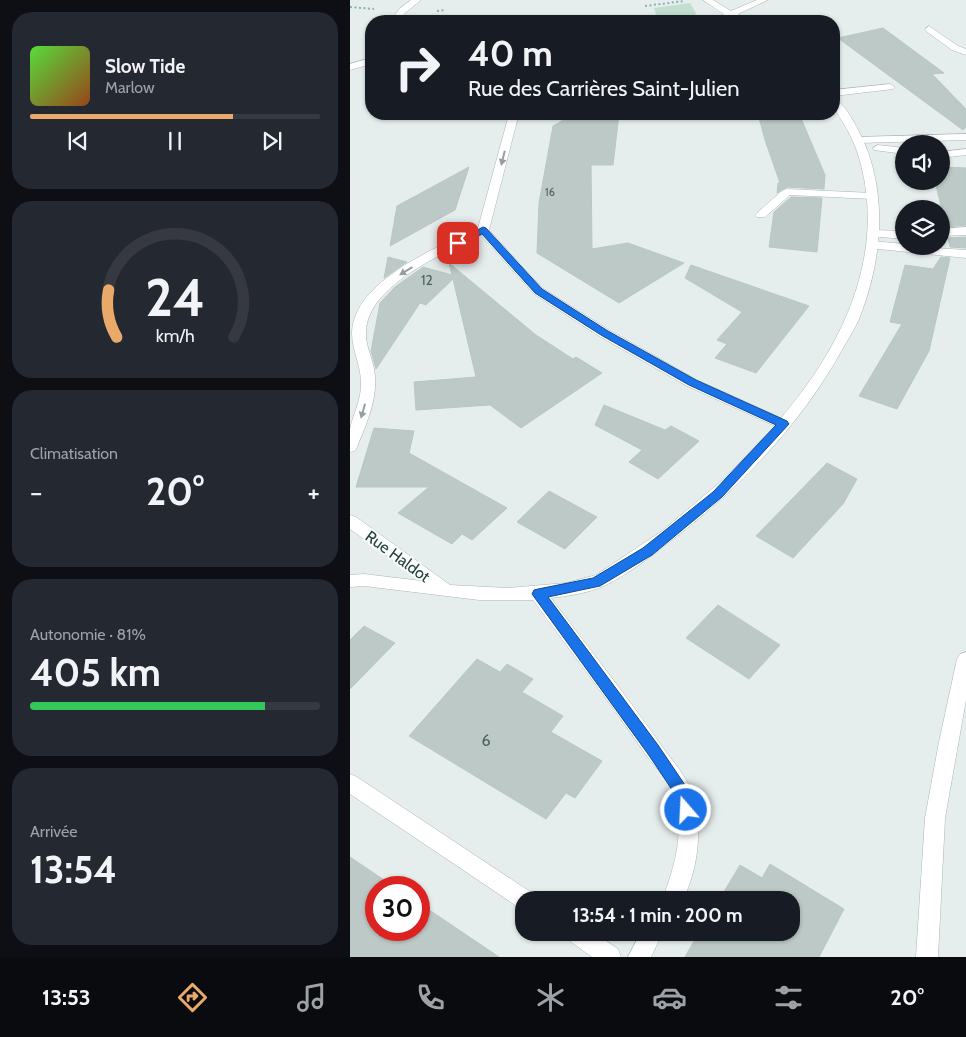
<!DOCTYPE html>
<html lang="fr">
<meta charset="utf-8">
<style>
:root{--surface:#171b24;--page:#242831;--text:#f1f3f6;--muted:#9ea1a6;--line:#363941;--accent:#e9aa69}
body{margin:0;font-family:Cabin,sans-serif;background:var(--page);color:var(--text);height:100vh;display:flex;flex-direction:column;font-size:19px;white-space:nowrap}
*{box-sizing:border-box;margin:0}
p{font-size:16px;color:var(--muted)}
.icon{flex:none;width:28px;height:28px;fill:none;stroke:currentColor;stroke-width:2;stroke-linecap:round;stroke-linejoin:round}
.map{position:relative;flex:1;overflow:hidden}
.panel{display:flex;flex-direction:column;gap:12px;padding:12px;background:#0d0f14;width:350px}
.panel>*{flex:none}
.guide{position:absolute;left:15px;top:15px;width:475px;height:105px;border-radius:20px;box-shadow:0 1px 4px #0004;background:#171b24;color:var(--text);overflow:hidden}
.buttons{position:absolute;left:545px;top:135px;display:grid;gap:10px}
.buttons a{display:grid;place-items:center;width:55px;height:55px;border-radius:50%;background:var(--surface);box-shadow:0 1px 4px #0004;font-size:25px}
.speed{position:absolute;left:15px;top:876px;display:flex;gap:10px;font-size:25px;font-weight:700;text-align:center}
.speed>*{display:grid;place-content:center;width:65px;height:65px;border-radius:50%;background:var(--surface);box-shadow:0 1px 4px #0004;line-height:1}
.speed .limit{border:8px solid #d22;background:#fff;color:#111}
.pin{position:absolute;display:grid;place-items:center;width:42px;height:42px;color:#fff;margin:-21px;border-radius:10px;box-shadow:0 2px 8px #0006}
.me{position:absolute;width:55px;margin:-28px;rotate:341deg;stroke-linejoin:round;filter:drop-shadow(0 0 4px #0008)}
.turn{display:flex;align-items:center;gap:18px;height:105px;padding:0 20px;font-size:22px}
.turn .icon{width:65px;height:65px;stroke-width:2.5}
.turn b{display:block;font-size:35px;line-height:42px}
.big{font-size:38px;font-weight:800;line-height:1.1}
.panel .tile{flex:1;display:flex;flex-direction:column;justify-content:center;gap:8px;min-width:0;padding:0 18px;border-radius:20px;background:var(--page)}
.panel .dial{align-items:center;gap:0}
.dial svg{height:130px;overflow:visible;fill:none;stroke:var(--line);stroke-width:7;stroke-linecap:round;text-anchor:middle}
.dial text{fill:var(--text);stroke:none}
.song{display:flex;align-items:center;gap:15px}
.cover{width:60px;height:60px;border-radius:8px;background:linear-gradient(135deg,hsl(110 70% 55%),hsl(20 70% 35%))}
.played{height:5px;border-radius:2px;background:linear-gradient(90deg,var(--accent) 70%,var(--line) 70%)}
.keys{display:flex;justify-content:space-around;direction:ltr}
.heat{display:flex;justify-content:space-between;align-items:center;font-size:28px;direction:ltr}
.charge{height:8px;border-radius:4px;background:linear-gradient(90deg,#34c759 81%,var(--line) 0)}
.trip{position:absolute;left:165px;top:891px;width:285px;height:50px;border-radius:20px;background:var(--surface);box-shadow:0 1px 4px #0004;font-weight:800;line-height:50px;text-align:center}
.tabs{display:flex;height:80px;justify-content:space-around;align-items:center;background:#090b0e;color:var(--muted)}
.tabs .icon{width:35px;height:35px}
.tabs .on{color:var(--accent)}
.tabs b{font-size:22px;color:var(--text)}
main{display:flex;flex:1;min-height:0}
.map>svg:first-child{display:block}
.green{fill:#c1ded0}
.building{fill:#bcc9c7;stroke:#b9c8c5}
.lines{fill:none;stroke-linecap:round;stroke-linejoin:round}
.lane-casing{stroke:#a9b6b5;stroke-width:1}
.street-casing{stroke:#a9b6b5;stroke-width:1}
.secondary-casing{stroke:#a5b9b7;stroke-width:1}
.path{stroke:#89b0ae;stroke-width:2;stroke-dasharray:2 2.5;stroke-linecap:butt}
.lane{fill:#fff;fill-rule:evenodd}
.street{fill:#fff;fill-rule:evenodd}
.secondary{fill:#fff;fill-rule:evenodd}
.oneway{fill:#92a09f}
.route{fill:#1a73e8;stroke:#114b97}
.labels{text-anchor:middle;stroke-width:4;stroke-linejoin:round;paint-order:stroke}
.far-number-label{font-size:11px;fill:#4c6261}
.number-label{font-size:14px;fill:#4c6261}
.street-label{font-size:16px;fill:#26403f;stroke:#f7fbfa}
.near-number-label{font-size:16px;fill:#4c6261}
</style>
<main>
<section class="panel">
<div class="tile">
<div class="song"><i class="cover"></i><div><b>Slow Tide</b><p>Marlow</p></div></div>
<div class="played"></div>
<div class="keys"><svg class="icon" aria-label="previous" viewBox="0 0 24 24"><path d="M18 5L8 12l10 7zM5 5v14"/></svg><svg class="icon" aria-label="pause" viewBox="0 0 24 24"><path d="M8 5v14M16 5v14"/></svg><svg class="icon" aria-label="next" viewBox="0 0 24 24"><path d="M6 5l10 7-10 7zM19 5v14"/></svg></div>
</div>
<div class="tile dial"><svg viewBox="0 0 100 80">
<path d="M14 69A42 42 0 1 1 86 69"/>
<path d="M14 69A42 42 0 0 1 9 40" stroke="#e9aa69"/>
<text x="50" y="56" font-size="32" font-weight="700">24</text>
<text x="50" y="72" font-size="11">km/h</text>
</svg></div>
<div class="tile"><p>Climatisation</p>
<div class="heat"><a>−</a><b class="big">20°</b><a>+</a></div>
</div>
<div class="tile"><p>Autonomie · 81%</p><b class="big">405 km</b><div class="charge"></div></div>
<div class="tile"><p>Arrivée</p><b class="big">13:54</b></div>
</section>
<div class="map">
<svg width="616" height="957" viewBox="0 0 616 957">
<rect width="100%" height="100%" fill="#e6eeed"/>
<!-- green -->
<polygon class="green" points="340,3 346,13 342,21 308,21 304,8"/>
<!-- building -->
<g class="building">
<polygon points="533,28 594,73 582,74 616,109 616,127 613,130 488,38"/>
<polygon points="224,114 269,114 263,165 241,165 242,249 278,243 334,263 269,303 187,253 189,203 203,126"/>
<polygon points="408,114 441,114 442,116 450,116 475,175 474,189 437,187 427,193 428,183 430,183 415,140"/>
<polygon points="119,167 105,210 40,246 47,206"/>
<polygon points="591,167 616,168 616,225 596,227 585,181 591,181"/>
<polygon points="441,197 472,198 467,252 419,247 424,212"/>
<polygon points="616,237 616,248 600,247 598,238"/>
<polygon points="38,257 57,262 34,278"/>
<polygon points="591,257 600,258 579,351 547,409 509,396 552,324 540,322 555,265 583,269"/>
<polygon points="99,263 186,335 223,359 226,357 252,373 171,428 140,405 66,410 64,382 126,377 103,279 76,305 70,303 26,369 21,351 30,303 45,287 73,267 102,275"/>
<polygon points="341,265 459,306 406,373 365,358 377,344 367,340 392,312 335,278"/>
<polygon points="254,405 315,430 321,426 349,441 308,479 279,462 292,450 245,425"/>
<polygon points="24,428 64,431 59,453 157,508 122,540 112,534 102,544 48,513 79,487 6,487"/>
<polygon points="477,463 507,479 493,504 443,558 406,536"/>
<polygon points="199,491 247,517 215,549 167,522"/>
<polygon points="368,605 430,645 399,679 336,638"/>
<polygon points="14,626 45,643 0,689 0,640"/>
<polygon points="127,659 150,672 157,664 183,679 172,692 213,716 201,732 252,761 225,798 216,793 196,819 59,736"/>
<polygon points="0,857 46,888 26,888 26,930 69,930 69,903 149,957 0,957"/>
<polygon points="420,864 494,909 469,957 335,957 349,932 441,932 441,900 369,900 390,865 412,878"/>
</g>
<g class="lines">
<!-- lane casing -->
<g class="lane-casing">
<g id="lane">
<polygon points="579,26 608,46 616,49 616,55 602,50 576,31 575,29"/>
<polygon points="540,84 545,87 543,89 484,96 484,90"/>
<polygon points="616,134 616,140 509,143 504,140 509,137"/>
<polygon points="528,145 554,148 554,154 524,150 523,148"/>
<polygon points="616,149 616,155 591,158 591,152"/>
<polygon points="437,189 522,193 528,196 522,199 440,195 415,217 407,217 405,215 407,213 433,190"/>
<polygon points="616,227 616,235 591,236 591,229"/>
<polygon points="523,230 554,231 554,239 519,236 517,234 519,232"/>
<polygon points="523,241 554,244 554,246 616,250 616,258 519,248 517,245 519,242"/>
<polygon points="0,774 7,777 182,893 185,900 174,900 174,910 168,907 0,794"/>
<polygon points="214,932 243,932 268,949 271,957 242,957 217,939"/>
</g>
</g>
<!-- street casing -->
<g class="street-casing">
<g id="street">
<polygon points="61,0 71,0 55,13 49,21 41,21 49,9"/>
<polygon points="353,0 363,0 381,11 407,0 418,0 388,14 397,21 387,21 380,17 371,21 360,21 374,14"/>
<polygon points="21,58 21,64 0,70 0,64"/>
<path d="M 484,99 C 497,103 513,139 518,152 C 536,203 531,260 512,311 C 508,324 500,336 493,348 C 451,425 388,490 318,543 C 299,558 278,574 256,585 C 239,593 219,596 201,598 C 238,647 276,695 311,745 C 322,761 338,777 343,796 C 353,830 348,868 333,900 L 312,900 C 325,867 335,831 324,796 C 319,781 305,767 296,755 C 260,702 221,652 183,600 L 129,600 L 14,586 L 0,587 L 0,575 L 14,574 L 72,581 L 0,529 L 0,515 L 6,517 L 100,585 L 158,588 L 216,583 L 246,575 L 312,531 L 375,478 L 425,426 L 337,386 L 249,336 L 184,294 L 131,235 C 95,253 17,285 16,332 C 15,344 22,357 24,369 C 29,397 17,422 7,447 L 5,451 L 0,452 C 0,445 0,436 0,429 C 3,414 11,401 11,385 C 12,367 2,351 2,333 C 3,281 88,247 128,228 L 158,118 L 152,114 L 164,114 L 168,117 L 139,230 L 192,288 L 259,330 L 347,380 L 431,418 C 490,349 534,261 512,169 C 509,156 505,144 499,133 C 494,121 483,112 484,99 Z"/>
<polygon points="291,932 313,932 301,957 278,957"/>
</g>
</g>
<!-- secondary casing -->
<g class="secondary-casing">
<polygon id="secondary" points="616,652 616,700 595,818 588,957 566,957 575,818 589,742 607,659 610,654"/>
</g>
<!-- path -->
<g class="path">
<polyline points="295,6 334,1"/>
<polyline points="0,7 24,9"/>
<polyline points="87,11 96,10"/>
</g>
<!-- lane -->
<use href="#lane" class="lane"/>
<!-- street -->
<use href="#street" class="street"/>
<!-- secondary -->
<use href="#secondary" class="secondary"/>
</g>
<!-- one-way arrows -->
<defs><path id="oneway-solid" d="M-6-.8H1V-3.2L6.5 0L1 3.2V.8H-6Z" transform="scale(1.25)"/></defs>
<g class="oneway">
<use href="#oneway-solid" transform="translate(153 158) rotate(104)"/>
<use href="#oneway-solid" transform="translate(56 271) rotate(149)"/>
<use href="#oneway-solid" transform="translate(13 411) rotate(106)"/>
</g>
<!-- route -->
<polygon class="route" points="133,227 136,228 192,289 258,331 346,380 437,421 439,424 372,497 302,555 250,586 198,597 308,745 339,791 343,810 341,814 336,816 331,814 327,797 298,754 182,594 184,590 188,589 243,578 293,548 363,492 426,425 339,385 251,335 185,293 132,234 111,245 105,245 104,243"/>
<g class="labels">
<!-- far-number labels -->
<g class="far-number-label">
<text x="200" y="196">16</text>
</g>
<!-- number labels -->
<g class="number-label">
<text x="77" y="285">12</text>
</g>
<!-- street labels -->
<g class="street-label">
<text transform="translate(48 556) rotate(36)" y="6">Rue Haldot</text>
</g>
<!-- near-number labels -->
<g class="near-number-label">
<text x="136" y="746">6</text>
</g>
</g>
</svg>
<div class="buttons">
<a><svg class="icon" aria-label="sound" viewBox="0 0 24 24"><path d="M4 9h4l5-4v14l-5-4H4zM17 9q2 3 0 6"/></svg></a>
<a><svg class="icon" aria-label="layers" viewBox="0 0 24 24"><path d="M12 4l9 5-9 5-9-5zM3 14l9 5 9-5"/></svg></a>
</div>
<div class="speed"><div class="limit">30</div></div>
<div class="pin" style="left:108px;top:243px;background:#d93025"><svg class="icon" aria-label="arrive" viewBox="0 0 24 24"><path d="M6 21V4h12l-3 4 3 4H6"/></svg></div>
<svg class="me" style="left:336px;top:810px" viewBox="-20 -20 40 40"><circle r="17" fill="#1a73e8" stroke="#fff" stroke-width="3"/><path d="M0-11L8 9 0 5-8 9z" fill="#fff"/></svg>
<div class="trip">13:54 · 1 min · 200 m</div>
<div class="guide">
<div class="turn"><svg class="icon" aria-label="right" viewBox="0 0 24 24"><path d="M7 20v-9h11M14 6l5 5-5 5"/></svg><div><b>40 m</b>Rue des Carrières Saint-Julien</div></div>
</div>
</div>
</main>
<nav class="tabs">
<b>13:53</b>
<svg class="icon on" aria-label="directions" viewBox="0 0 24 24"><path d="M12 3l9 9-9 9-9-9zM9 14v-3h6M13 9l2 2-2 2"/></svg>
<svg class="icon" aria-label="music" viewBox="0 0 24 24"><path d="M9 18V5l10-2v13"/><circle cx="6" cy="18" r="3"/><circle cx="16" cy="16" r="3"/></svg>
<svg class="icon" aria-label="phone" viewBox="0 0 24 24"><path d="M5 4h4l2 5-3 2q2 4 5 5l2-3 5 2v4C11 20 4 13 5 4z"/></svg>
<svg class="icon" aria-label="climate" viewBox="0 0 24 24"><path d="M12 3v18M4 7l16 10M4 17L20 7"/></svg>
<svg class="icon" aria-label="car" viewBox="0 0 24 24"><path d="M5 17H2v-5l4-1 3-4h7l3 4 3 1v5h-3M9 17h6M6 11h13"/><circle cx="7" cy="17" r="2"/><circle cx="17" cy="17" r="2"/></svg>
<svg class="icon" aria-label="filters" viewBox="0 0 24 24"><path d="M4 7h16M4 17h16"/><circle cx="9" cy="7" r="2"/><circle cx="15" cy="17" r="2"/></svg>
<b>20°</b>
</nav>
